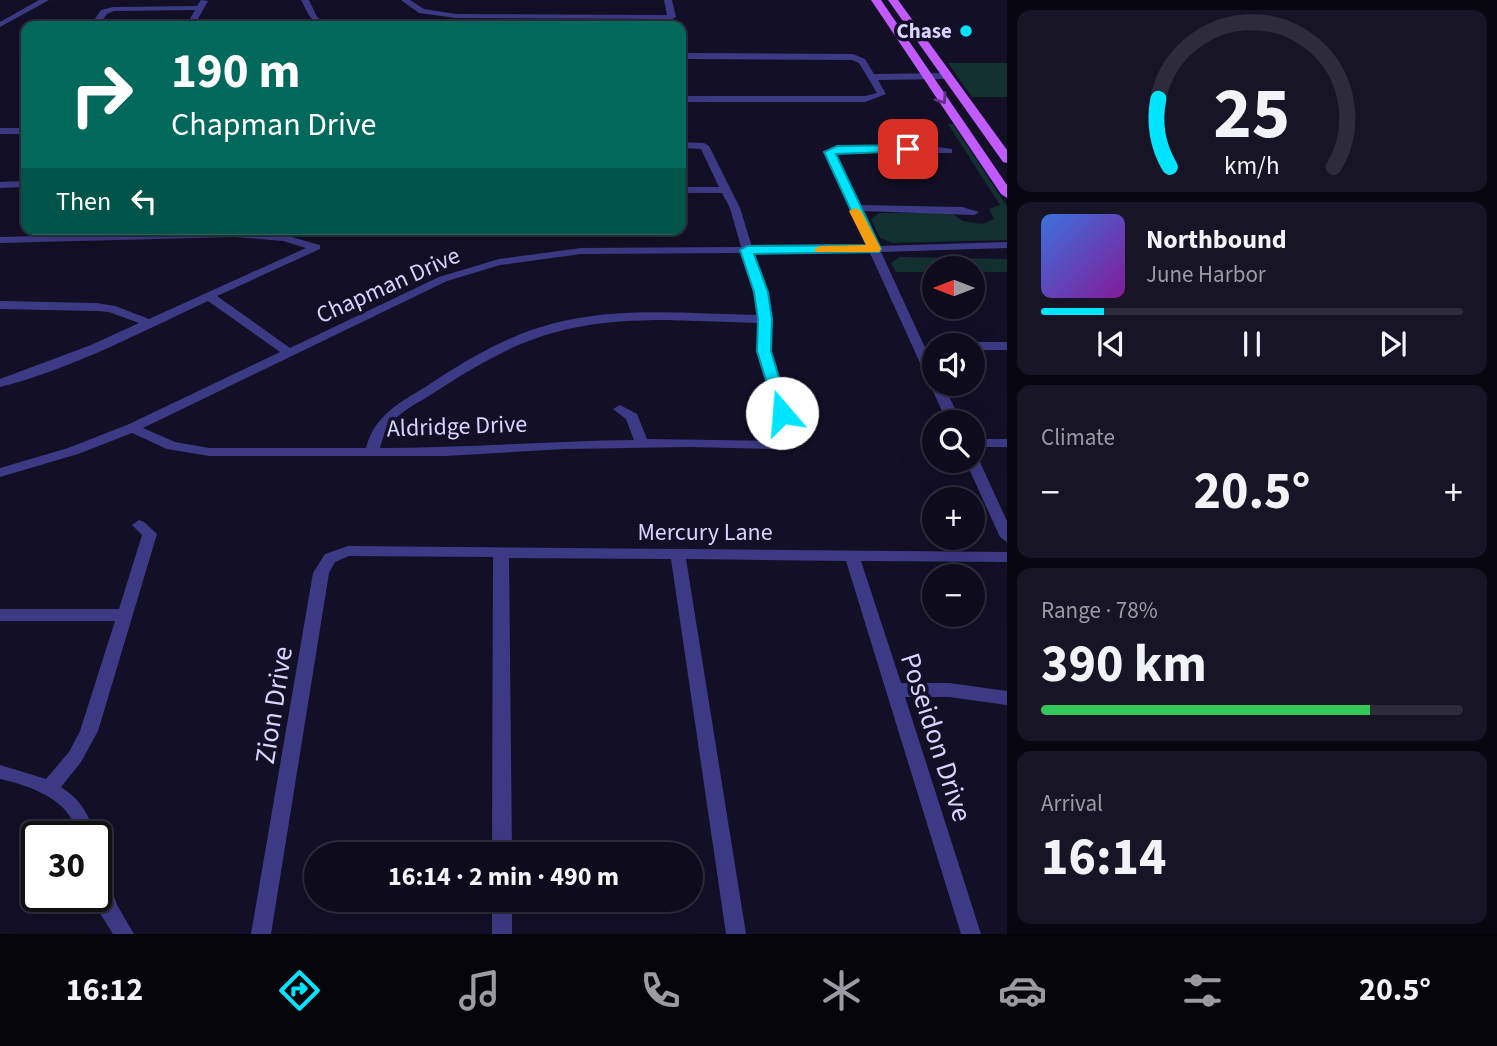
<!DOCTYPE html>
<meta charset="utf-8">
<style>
:root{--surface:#0e0b1c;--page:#171425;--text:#f1f3f6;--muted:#9b9ba3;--line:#2e2b3b;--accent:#00e5ff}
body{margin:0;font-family:"Source Sans 3",sans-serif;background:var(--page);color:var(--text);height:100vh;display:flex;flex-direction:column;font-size:26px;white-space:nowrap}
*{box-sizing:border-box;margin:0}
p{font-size:23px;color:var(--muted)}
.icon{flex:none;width:38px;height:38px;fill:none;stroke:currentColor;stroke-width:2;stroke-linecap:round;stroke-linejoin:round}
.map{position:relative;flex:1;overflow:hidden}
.sheet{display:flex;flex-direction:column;gap:10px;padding:10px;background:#08060f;width:490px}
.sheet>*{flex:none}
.top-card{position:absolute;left:21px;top:21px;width:665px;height:214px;border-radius:14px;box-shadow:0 7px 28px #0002,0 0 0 2px var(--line);background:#00695c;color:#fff;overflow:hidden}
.needle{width:46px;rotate:270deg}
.fabs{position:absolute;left:922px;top:256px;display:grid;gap:14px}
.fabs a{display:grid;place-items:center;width:63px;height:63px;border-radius:50%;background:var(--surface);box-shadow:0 7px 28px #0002,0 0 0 2px var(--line);font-size:35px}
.speed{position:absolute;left:21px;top:821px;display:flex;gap:14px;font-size:35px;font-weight:700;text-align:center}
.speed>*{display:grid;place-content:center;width:91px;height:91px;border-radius:50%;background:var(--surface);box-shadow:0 7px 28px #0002,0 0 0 2px var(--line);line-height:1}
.speed .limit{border:4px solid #111;border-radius:10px;background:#fff;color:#111}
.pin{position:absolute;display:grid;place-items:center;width:60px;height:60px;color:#fff;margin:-30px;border-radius:14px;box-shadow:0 4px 10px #0006}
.me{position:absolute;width:77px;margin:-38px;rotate:342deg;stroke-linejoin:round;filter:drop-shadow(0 0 5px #0008)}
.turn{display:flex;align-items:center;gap:24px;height:147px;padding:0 35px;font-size:32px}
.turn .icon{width:91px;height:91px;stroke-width:2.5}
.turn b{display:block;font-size:49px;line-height:60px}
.then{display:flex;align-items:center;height:66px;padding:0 35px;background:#0003;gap:14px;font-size:26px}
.big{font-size:52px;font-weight:700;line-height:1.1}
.sheet .tile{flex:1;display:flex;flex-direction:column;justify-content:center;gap:10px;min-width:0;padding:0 24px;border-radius:14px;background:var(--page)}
.sheet .dial{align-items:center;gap:0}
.dial svg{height:182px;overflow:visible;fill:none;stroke:var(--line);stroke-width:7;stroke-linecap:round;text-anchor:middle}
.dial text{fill:var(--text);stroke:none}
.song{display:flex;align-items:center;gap:21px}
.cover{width:84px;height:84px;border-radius:10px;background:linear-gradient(135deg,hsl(220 70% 55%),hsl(290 70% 35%))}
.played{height:7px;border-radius:4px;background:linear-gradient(90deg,var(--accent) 15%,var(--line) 15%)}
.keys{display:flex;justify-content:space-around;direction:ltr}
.heat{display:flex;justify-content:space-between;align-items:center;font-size:38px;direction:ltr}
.charge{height:10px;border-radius:5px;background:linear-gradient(90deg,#34c759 78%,var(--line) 0)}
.trip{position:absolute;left:304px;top:842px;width:399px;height:70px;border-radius:35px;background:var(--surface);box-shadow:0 7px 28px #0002,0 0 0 2px var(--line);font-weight:700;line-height:70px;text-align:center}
.tabs{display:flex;height:112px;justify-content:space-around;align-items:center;background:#06040b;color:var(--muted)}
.tabs .icon{width:49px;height:49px}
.tabs .on{color:var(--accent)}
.tabs b{font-size:32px;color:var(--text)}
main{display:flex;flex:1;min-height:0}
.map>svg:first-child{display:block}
.green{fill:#12302f}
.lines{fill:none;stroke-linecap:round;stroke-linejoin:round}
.minor{fill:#3d3a85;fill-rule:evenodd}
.major{fill:#c25bff;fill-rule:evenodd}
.oneway{stroke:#623188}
.route{fill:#00e5ff;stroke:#0095a6;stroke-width:2}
.slow{fill:#f59e0b}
.poi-dot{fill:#00e5ff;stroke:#130f26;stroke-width:2.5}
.labels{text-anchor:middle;stroke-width:7;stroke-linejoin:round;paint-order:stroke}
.far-poi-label{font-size:21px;font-weight:bold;fill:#d9d4ff;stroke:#130f26;text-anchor:end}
.street-label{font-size:24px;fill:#d9d4ff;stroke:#130f26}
.near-street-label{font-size:28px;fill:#d9d4ff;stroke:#130f26}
</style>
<main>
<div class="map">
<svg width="1007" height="934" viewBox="0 0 1007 934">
<rect width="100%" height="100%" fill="#130f26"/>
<!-- green -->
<g class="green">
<polygon points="948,63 1007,63 1007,97 972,97"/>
<polygon points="948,124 953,124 1007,206 1007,240 893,243 880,238 871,219 879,213 951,213 963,221 982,224 994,219 989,209 1000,205"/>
<polygon points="900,257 1007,259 1007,272 973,272 973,268 934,268 934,272 896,272 891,263"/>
</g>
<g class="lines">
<!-- minor -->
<g class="minor">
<polygon points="39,0 49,0 0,27 0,22"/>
<polygon points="201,0 208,1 194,26 186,26 195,10 114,11 107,14 98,26 90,26 101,10 113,7 197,6"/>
<path d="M 301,0 L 309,0 L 317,17 L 328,26 C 312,26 308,13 301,0 Z"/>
<polygon points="401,0 410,0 424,9 456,14 667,15 664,0 672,0 676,17 672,19 456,18 419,13"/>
<polygon points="681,53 853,54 865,59 874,74 947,73 951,76 947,79 878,80 886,94 865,102 681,102 681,96 865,96 877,93 859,63 852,60 681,59"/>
<rect x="0" y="128" width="26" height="6"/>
<path d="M 681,142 L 704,143 L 709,146 L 740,208 L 752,247 L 867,246 L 825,152 L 837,146 L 931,146 L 952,149 L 952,153 L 835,153 L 859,205 L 962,207 L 979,212 L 974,215 L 862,211 L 878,246 L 1007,242 L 1007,248 L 881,252 L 934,367 L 934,383 L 943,383 L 961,422 L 947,422 L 870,253 L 754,253 L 767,293 L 771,319 L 770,351 L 796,433 L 792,444 L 772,449 L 690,447 L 565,449 L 445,456 L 209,456 L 167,449 L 132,433 L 78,454 L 0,477 L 0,468 L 68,448 L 127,425 L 280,352 L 208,301 C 141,332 72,369 0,387 L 0,379 L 91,345 L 139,323 L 109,312 L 96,311 L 0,309 L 0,301 L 96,303 L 115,306 L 149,319 L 306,248 L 283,241 L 235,237 L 0,243 L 0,237 L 235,231 L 284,235 L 320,245 L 320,249 L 217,296 L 290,348 L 439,277 L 499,259 L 581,248 L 741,247 L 730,208 L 722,193 L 681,193 L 681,187 L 719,187 L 701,149 L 681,148 ZM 743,253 L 755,293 L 758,315 C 689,314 619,306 551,324 C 506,336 466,360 427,386 C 400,403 375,414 366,448 L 209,448 L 175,442 L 143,428 L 447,281 L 500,265 L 581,254 ZM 667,320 L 759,323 L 758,351 L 782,433 L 781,438 L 772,441 L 647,439 L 637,414 L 620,405 L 613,409 L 626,419 L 634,440 C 549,441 465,448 380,448 C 388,415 409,409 435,392 C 519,337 566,320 667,320 Z"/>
<polygon points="26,181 26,187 0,188 0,182"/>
<polygon points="973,342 1007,342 1007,350 973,350 973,345 968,345"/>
<rect x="973" y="439" width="34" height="8"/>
<polygon points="973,456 979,460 1007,521 1007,542 1000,537 965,460 973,460"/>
<path d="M 139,520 L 144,522 L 157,534 L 98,731 L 81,762 L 61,787 C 81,800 89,814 95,836 L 77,836 C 75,831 74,825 72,820 C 60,796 24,784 0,779 L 0,765 L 46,779 L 69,752 L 80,731 L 115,621 L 0,621 L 0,609 L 119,609 L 142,535 L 132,525 Z"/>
<polygon points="348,546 1007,552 1007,562 861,561 901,683 949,683 1007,691 1007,705 949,697 905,697 981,934 961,934 846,561 686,559 746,934 726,934 671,559 509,558 512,854 492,854 493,557 349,556 335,562 329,573 271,934 251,934 313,573 325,554"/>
<polygon points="96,862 103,864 117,905 134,934 113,934 101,915 94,896 96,896"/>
<rect x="492" y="900" width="20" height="34"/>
</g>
<!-- major -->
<g class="major">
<polygon points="871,0 881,0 1007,185 1007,198 1001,194"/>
<polygon points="888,0 898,0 1007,150 1007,163 1003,162"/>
</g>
</g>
<!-- one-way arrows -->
<defs><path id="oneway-chevron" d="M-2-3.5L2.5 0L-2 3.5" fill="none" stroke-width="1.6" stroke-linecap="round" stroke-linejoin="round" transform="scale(1.75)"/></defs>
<use class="oneway" href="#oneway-chevron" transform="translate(942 99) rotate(55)"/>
<!-- route -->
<polygon class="route" points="908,145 911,146 911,151 836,154 881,249 879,252 754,254 768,292 772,319 771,351 790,413 788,416 777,416 757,351 758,319 754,292 740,250 747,246 867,245 824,152 837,146"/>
<!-- slow -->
<polygon class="slow" points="855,208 861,211 881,249 879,252 816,252 814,249 821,246 866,245 849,211"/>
<!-- markers -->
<circle class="poi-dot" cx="966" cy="31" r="7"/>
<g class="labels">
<!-- far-poi labels -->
<g class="far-poi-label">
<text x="952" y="38">Chase</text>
</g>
<!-- street labels -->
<g class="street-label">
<text transform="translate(388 285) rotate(-24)" y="8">Chapman Drive</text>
<text transform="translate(457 426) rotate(-2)" y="8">Aldridge Drive</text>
<text x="705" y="540">Mercury Lane</text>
</g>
<!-- near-street labels -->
<g class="near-street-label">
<text transform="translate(273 705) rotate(-81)" y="10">Zion Drive</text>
<text transform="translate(937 737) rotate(72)" y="10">Poseidon Drive</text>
</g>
</g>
</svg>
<div class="fabs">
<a><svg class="needle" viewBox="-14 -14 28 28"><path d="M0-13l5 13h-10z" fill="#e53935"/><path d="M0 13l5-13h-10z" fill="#9b9ba3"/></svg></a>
<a><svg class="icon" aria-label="sound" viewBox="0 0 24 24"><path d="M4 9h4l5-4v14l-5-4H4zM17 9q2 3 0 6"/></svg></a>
<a><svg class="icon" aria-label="search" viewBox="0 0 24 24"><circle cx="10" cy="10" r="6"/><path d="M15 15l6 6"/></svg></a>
<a>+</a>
<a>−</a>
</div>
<div class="speed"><div class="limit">30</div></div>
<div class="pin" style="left:908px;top:149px;background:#d93025"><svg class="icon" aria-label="arrive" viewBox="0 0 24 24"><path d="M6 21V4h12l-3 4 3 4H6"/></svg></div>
<svg class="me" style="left:782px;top:413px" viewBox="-20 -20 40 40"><circle r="19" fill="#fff"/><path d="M0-13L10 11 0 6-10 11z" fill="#00e5ff"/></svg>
<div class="trip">16:14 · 2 min · 490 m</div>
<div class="top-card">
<div class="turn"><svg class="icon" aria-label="right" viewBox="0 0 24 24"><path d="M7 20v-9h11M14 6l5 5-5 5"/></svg><div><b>190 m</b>Chapman Drive</div></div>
<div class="then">Then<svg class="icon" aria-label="left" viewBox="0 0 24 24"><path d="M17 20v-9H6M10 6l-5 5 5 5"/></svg></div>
</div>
</div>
<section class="sheet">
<div class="tile dial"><svg viewBox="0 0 100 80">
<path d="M14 69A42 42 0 1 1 86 69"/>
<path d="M14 69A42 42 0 0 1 9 39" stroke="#00e5ff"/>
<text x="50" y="56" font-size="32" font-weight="700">25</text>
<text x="50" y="72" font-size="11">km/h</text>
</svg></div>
<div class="tile">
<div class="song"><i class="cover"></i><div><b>Northbound</b><p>June Harbor</p></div></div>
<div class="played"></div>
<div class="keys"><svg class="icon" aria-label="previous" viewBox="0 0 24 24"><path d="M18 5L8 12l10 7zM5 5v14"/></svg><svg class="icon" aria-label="pause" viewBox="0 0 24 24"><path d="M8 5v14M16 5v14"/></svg><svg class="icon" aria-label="next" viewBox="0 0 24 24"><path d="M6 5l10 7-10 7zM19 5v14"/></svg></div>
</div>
<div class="tile"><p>Climate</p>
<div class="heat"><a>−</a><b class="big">20.5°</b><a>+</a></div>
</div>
<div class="tile"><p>Range · 78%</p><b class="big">390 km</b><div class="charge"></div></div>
<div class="tile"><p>Arrival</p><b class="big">16:14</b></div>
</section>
</main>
<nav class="tabs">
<b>16:12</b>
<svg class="icon on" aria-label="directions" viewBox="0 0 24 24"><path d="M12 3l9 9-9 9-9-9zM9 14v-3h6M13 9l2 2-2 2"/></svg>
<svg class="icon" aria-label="music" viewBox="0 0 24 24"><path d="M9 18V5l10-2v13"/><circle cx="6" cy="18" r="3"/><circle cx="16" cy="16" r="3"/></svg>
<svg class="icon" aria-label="phone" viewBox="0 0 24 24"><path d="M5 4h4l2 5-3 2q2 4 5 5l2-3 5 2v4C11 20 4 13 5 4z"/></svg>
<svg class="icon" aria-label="climate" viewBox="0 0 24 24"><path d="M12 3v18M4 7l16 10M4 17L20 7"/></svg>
<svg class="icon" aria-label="car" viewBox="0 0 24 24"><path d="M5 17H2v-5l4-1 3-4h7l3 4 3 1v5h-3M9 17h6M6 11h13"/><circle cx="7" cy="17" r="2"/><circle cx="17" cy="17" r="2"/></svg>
<svg class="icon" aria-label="filters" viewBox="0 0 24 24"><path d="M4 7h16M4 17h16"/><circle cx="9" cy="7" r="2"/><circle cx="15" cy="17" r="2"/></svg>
<b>20.5°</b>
</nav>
